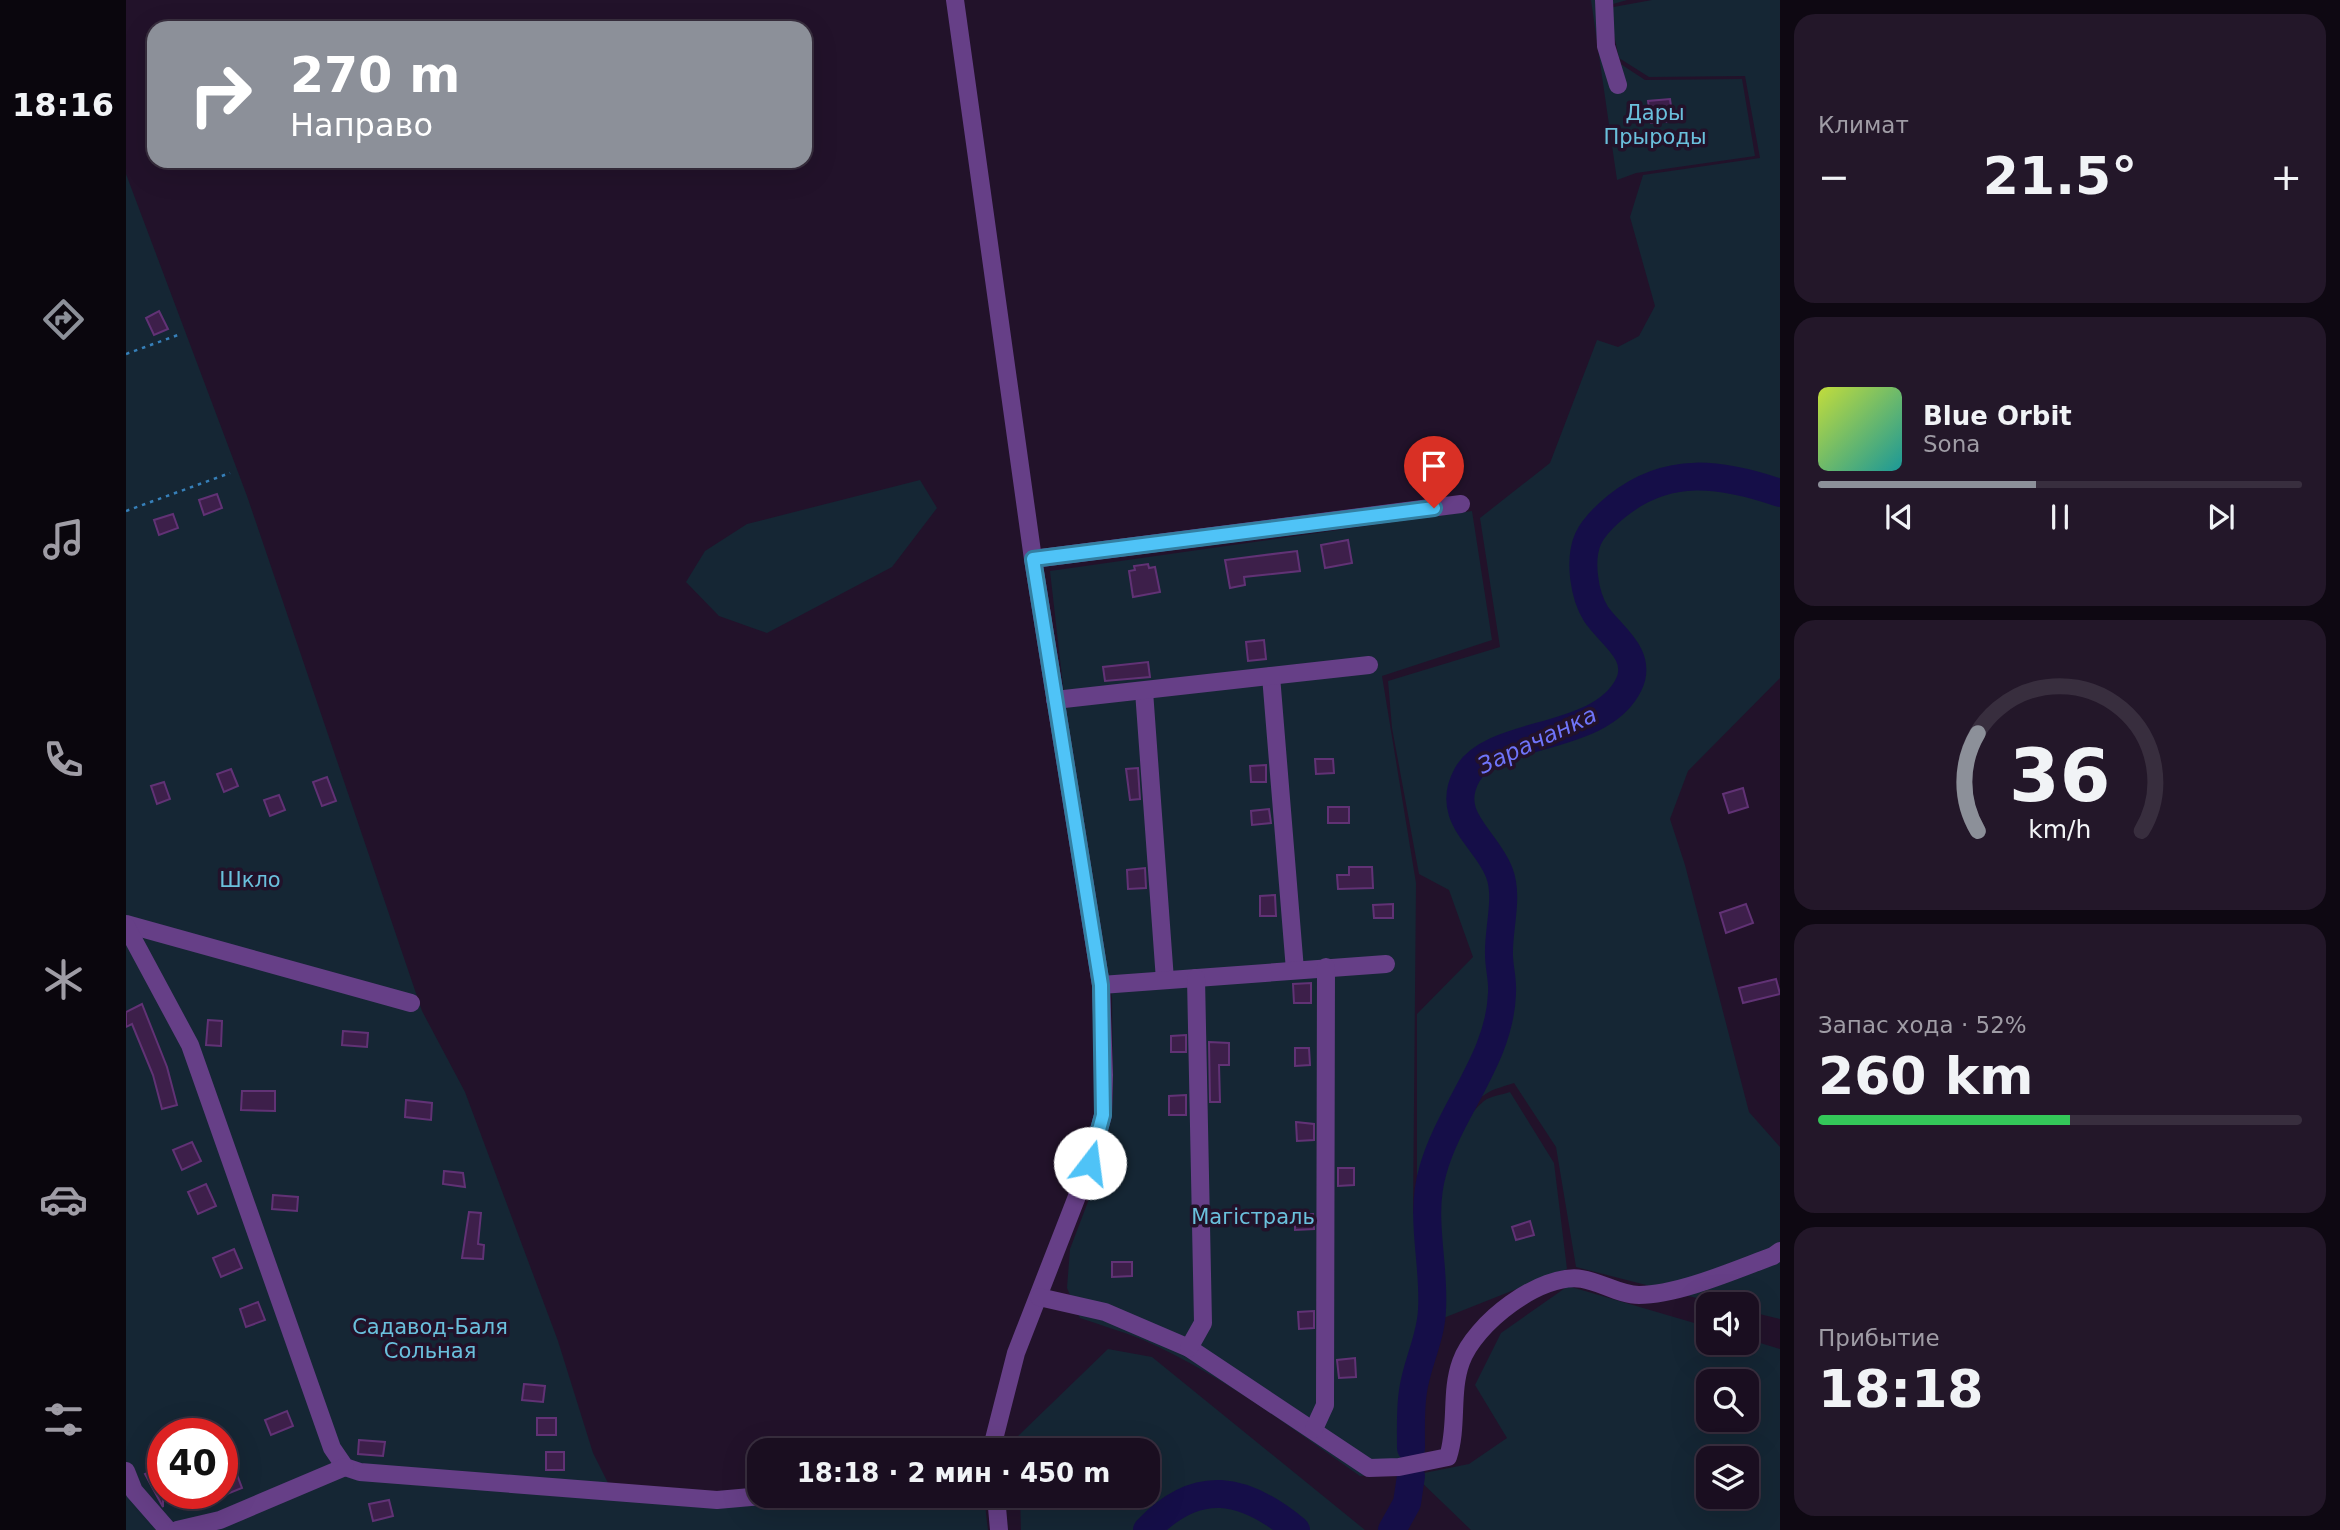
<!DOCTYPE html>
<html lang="ru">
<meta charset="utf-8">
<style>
:root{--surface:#1a0e20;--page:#231729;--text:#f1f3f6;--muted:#9f9ca5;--line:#382e3e;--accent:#8c9099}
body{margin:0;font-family:"DejaVu Sans",sans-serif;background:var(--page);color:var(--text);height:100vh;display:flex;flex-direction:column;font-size:26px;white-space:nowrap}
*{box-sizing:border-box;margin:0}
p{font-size:23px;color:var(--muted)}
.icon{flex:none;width:38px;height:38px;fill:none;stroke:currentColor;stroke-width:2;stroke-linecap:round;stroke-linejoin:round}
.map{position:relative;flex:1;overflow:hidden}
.drawer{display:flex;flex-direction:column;gap:14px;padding:14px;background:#0e0812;width:560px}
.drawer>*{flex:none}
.banner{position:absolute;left:21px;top:21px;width:665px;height:147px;border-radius:21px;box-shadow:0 7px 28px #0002,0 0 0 2px var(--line);background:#8c9099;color:#fff;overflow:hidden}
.fabs{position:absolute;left:1570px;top:1292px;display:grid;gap:14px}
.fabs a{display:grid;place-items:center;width:63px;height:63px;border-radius:14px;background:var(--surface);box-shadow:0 7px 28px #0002,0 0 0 2px var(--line);font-size:35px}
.speed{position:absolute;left:21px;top:1418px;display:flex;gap:14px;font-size:35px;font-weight:700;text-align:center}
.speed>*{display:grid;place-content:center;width:91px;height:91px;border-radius:50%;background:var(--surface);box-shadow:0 7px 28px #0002,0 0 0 2px var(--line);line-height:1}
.speed .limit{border:10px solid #d22;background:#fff;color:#111}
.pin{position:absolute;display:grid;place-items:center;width:60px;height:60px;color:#fff;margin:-72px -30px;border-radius:50% 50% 50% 0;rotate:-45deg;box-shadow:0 0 7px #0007}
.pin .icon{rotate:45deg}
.me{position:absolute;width:77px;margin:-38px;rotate:15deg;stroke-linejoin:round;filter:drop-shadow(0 0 5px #0008)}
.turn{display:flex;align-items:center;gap:24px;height:147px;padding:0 28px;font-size:32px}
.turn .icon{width:91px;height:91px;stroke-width:2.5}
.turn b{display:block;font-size:49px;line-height:60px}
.big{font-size:52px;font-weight:800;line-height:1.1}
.drawer .widget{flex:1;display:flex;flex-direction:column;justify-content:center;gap:10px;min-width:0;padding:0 24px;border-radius:21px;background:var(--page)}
.drawer .dial{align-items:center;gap:0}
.dial svg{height:182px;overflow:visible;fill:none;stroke:var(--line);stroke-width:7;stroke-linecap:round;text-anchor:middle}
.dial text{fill:var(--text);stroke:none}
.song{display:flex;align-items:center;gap:21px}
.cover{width:84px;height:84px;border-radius:10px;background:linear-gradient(135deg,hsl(70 70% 55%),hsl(180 70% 35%))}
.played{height:7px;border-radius:4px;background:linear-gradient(90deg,var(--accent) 45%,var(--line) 45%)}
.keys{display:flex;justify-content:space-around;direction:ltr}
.heat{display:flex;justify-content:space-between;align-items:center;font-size:38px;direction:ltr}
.charge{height:10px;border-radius:5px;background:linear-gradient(90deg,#34c759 52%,var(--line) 0)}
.trip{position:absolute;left:621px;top:1438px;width:413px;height:70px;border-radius:21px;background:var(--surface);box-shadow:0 7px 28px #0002,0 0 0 2px var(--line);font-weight:800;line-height:70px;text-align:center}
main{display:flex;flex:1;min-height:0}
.tabs{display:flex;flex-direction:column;width:126px;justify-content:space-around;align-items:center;background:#0a060d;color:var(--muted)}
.tabs .icon{width:49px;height:49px}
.tabs .active{color:var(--accent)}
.tabs b{font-size:32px;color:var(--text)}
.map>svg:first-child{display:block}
.green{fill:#152634;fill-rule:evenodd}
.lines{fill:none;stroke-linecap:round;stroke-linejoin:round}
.river{stroke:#150e48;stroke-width:28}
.building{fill:#3d1f4a;stroke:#613275;stroke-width:2}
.path{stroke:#367fb8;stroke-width:2.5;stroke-dasharray:3.5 5;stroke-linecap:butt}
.minor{stroke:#663f87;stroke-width:18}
.route-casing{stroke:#337fa1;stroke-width:18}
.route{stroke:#4fc3f7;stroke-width:12}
.labels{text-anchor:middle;stroke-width:7;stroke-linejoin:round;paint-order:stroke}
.park-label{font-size:21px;fill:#6ac0dc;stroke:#22122a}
.water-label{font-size:23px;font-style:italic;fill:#6f74f9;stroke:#22122a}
</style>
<main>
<nav class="tabs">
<b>18:16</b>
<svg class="icon active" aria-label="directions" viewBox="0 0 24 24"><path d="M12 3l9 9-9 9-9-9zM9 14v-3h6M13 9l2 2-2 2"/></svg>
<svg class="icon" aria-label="music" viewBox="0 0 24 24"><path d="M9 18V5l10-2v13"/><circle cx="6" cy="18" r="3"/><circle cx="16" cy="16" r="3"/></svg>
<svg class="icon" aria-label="phone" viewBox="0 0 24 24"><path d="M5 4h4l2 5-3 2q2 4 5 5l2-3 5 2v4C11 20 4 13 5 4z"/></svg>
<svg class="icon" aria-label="climate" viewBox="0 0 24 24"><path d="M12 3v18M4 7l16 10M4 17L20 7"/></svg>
<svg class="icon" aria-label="car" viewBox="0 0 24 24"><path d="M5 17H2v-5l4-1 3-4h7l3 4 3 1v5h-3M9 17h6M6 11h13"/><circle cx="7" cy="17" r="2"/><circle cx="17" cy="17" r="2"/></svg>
<svg class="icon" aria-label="filters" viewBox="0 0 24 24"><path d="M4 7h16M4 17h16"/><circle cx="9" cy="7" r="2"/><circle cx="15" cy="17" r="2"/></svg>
</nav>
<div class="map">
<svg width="1654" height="1530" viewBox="0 0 1654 1530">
<rect width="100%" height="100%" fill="#22122a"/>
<!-- green -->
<g class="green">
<polygon points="1465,0 1501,0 1480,6 1490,61 1519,80 1616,79 1629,156 1510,173 1491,180"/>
<path d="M 1526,0 L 1654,0 L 1654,678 L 1562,771 L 1544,819 L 1559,865 L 1623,1112 L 1654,1147 L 1654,1319 L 1621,1311 L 1620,1304 L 1594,1304 L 1450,1267 L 1430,1147 L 1388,1083 C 1380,1086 1370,1088 1363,1092 C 1330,1109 1314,1168 1305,1200 L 1291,1209 L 1291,1014 L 1347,957 L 1323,890 L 1293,874 L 1266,728 L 1262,681 L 1374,647 L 1354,518 L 1424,463 L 1471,340 L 1492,347 L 1513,336 L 1529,306 L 1504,217 L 1517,175 L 1634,158 L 1619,76 L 1523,77 L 1493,58 L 1482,8 Z"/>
<path d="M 0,174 L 121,496 L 296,1011 L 339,1092 L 432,1341 L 467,1453 L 483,1485 L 613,1505 L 672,1496 L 858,1496 L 862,1530 L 0,1530 ZM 37,1433 L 96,1433 L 96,1493 L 37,1493 Z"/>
<polygon points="794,480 811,508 766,567 641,633 593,616 560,582 579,551 621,524"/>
<path d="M 1346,511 L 1366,640 L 1256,676 L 1290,883 L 1287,1214 L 1307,1202 C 1317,1169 1329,1125 1358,1101 C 1364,1096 1376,1095 1384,1092 L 1428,1163 L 1441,1269 L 1315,1319 L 1297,1378 L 1299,1470 L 1234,1476 C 1164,1428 1094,1373 1015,1339 C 995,1331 974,1325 954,1318 L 941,1288 L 944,1249 L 974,1170 L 987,1096 L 986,998 L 941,721 L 924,571 Z"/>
<path d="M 1442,1286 L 1582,1327 L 1582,1342 L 1620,1342 L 1621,1339 L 1654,1349 L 1654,1530 L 1345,1530 L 1288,1475 L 1343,1464 L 1381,1438 L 1349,1385 L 1375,1333 ZM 1582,1381 L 1620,1381 L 1620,1419 L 1582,1419 ZM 1582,1458 L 1620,1458 L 1620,1496 L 1582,1496 Z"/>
<polygon points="982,1349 1026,1357 1239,1530 895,1530 894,1496 1022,1496 1022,1451 892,1451 891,1437"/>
</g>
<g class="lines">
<!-- river -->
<g class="river">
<path d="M 1285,1448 C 1285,1429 1284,1410 1287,1391 C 1291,1363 1305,1338 1306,1310 C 1309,1262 1293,1217 1307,1170 C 1324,1109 1374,1059 1376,993 C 1377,980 1373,967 1373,955 C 1372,928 1383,897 1373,872 C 1360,838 1318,817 1341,775 C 1366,729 1475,743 1503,684 C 1517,654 1484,635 1470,614 C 1458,595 1453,560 1462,539 C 1468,526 1480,515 1491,506 C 1542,465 1595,473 1654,493"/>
<path d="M 1021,1530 C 1071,1477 1118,1487 1170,1530"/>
<polyline points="1266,1530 1281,1503 1285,1476"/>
</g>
</g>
<!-- building -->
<g class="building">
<polygon points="1544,99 1547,121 1525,123 1522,101"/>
<polygon points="33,311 42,329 28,335 20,318"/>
<polygon points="91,494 96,508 78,515 73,500"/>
<polygon points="47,514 52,528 33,535 28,520"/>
<polygon points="1222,540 1226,563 1199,568 1195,545"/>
<polygon points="1171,551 1174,571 1118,577 1119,585 1104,588 1099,560"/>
<polygon points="1022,564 1023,568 1029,567 1034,592 1007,597 1003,571 1009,570 1008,566"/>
<polygon points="1138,640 1140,659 1122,661 1120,642"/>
<polygon points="1022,662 1024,677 979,681 977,667"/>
<polygon points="1189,759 1207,759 1208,773 1190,774"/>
<polygon points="1140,765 1140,782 1125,782 1124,766"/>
<polygon points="1012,768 1014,799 1004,800 1000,769"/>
<polygon points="105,769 112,786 98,792 91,774"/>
<polygon points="201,777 210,801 196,806 187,782"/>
<polygon points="38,782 44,799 31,804 25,786"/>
<polygon points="1617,788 1622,807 1603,813 1597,794"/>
<polygon points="153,795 159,810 144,816 138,800"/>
<rect x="1202" y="807" width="21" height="16"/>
<polygon points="1143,809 1145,823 1126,825 1125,811"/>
<polygon points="1223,867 1246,867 1247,888 1212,889 1211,875 1223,875"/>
<polygon points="1019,868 1020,888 1002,889 1001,870"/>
<polygon points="1149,895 1150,916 1134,916 1134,896"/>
<polygon points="1267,904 1267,918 1248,918 1247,905"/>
<polygon points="1620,904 1627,923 1600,933 1594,913"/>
<polygon points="1650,979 1654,994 1617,1003 1613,988"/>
<polygon points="1185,983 1185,1003 1168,1003 1167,984"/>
<polygon points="16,1004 41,1067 51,1105 36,1109 27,1075 6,1024 0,1027 0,1012"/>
<polygon points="82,1020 96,1021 95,1046 80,1045"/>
<polygon points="217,1031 242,1033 241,1047 216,1045"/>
<polygon points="1060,1035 1060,1052 1045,1052 1045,1036"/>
<polygon points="1083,1042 1103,1043 1103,1065 1093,1065 1094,1102 1084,1102"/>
<polygon points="1169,1048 1183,1048 1184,1065 1169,1066"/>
<polygon points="116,1091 149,1091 149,1111 115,1110"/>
<polygon points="1060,1095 1060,1115 1043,1115 1043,1096"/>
<polygon points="280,1100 306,1103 305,1120 279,1117"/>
<polygon points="1170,1122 1188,1124 1188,1140 1171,1141"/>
<polygon points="66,1142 75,1161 56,1170 47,1150"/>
<polygon points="1212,1168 1228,1168 1228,1185 1212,1186"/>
<polygon points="318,1171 337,1173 339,1187 317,1184"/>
<polygon points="80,1184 90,1206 72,1214 62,1192"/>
<polygon points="147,1195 172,1197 171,1211 146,1209"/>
<polygon points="343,1212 355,1213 352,1244 358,1245 357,1259 336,1258"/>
<polygon points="1187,1214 1188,1229 1169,1230 1169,1215"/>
<polygon points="1404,1221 1408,1235 1390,1240 1386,1227"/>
<polygon points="108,1249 116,1268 95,1277 87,1258"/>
<polygon points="986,1262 1006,1262 1006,1276 986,1277"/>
<polygon points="132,1302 139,1320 120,1327 114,1309"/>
<polygon points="1188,1311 1188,1328 1173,1329 1172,1312"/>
<polygon points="1229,1358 1230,1377 1213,1378 1211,1360"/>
<polygon points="398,1384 419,1386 417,1402 396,1400"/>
<polygon points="161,1411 167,1426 145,1435 139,1420"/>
<rect x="411" y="1418" width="19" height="17"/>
<polygon points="233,1440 259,1442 257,1456 232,1454"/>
<rect x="420" y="1452" width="18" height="18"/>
<polygon points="37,1466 37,1507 19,1474"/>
<polygon points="110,1472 116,1488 96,1496 96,1478"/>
<polygon points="263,1500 267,1516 247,1521 243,1504"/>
</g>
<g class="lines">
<!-- path -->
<g class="path">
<polyline points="0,354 52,335"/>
<polyline points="0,511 104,473"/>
</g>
<!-- minor -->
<g class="minor">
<polyline points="829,0 907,559 975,985 978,1075 977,1115 964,1163 890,1353 865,1451"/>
<polyline points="1478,0 1480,46 1492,85"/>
<polyline points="907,559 1335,504"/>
<polyline points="1145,676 1169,970"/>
<polyline points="1018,691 1039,980"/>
<polyline points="929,700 1243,665"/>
<polyline points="0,924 285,1003"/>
<polyline points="0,926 64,1045 206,1448 219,1467 234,1472 591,1500 636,1496"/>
<polyline points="975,985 1260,964"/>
<path d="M 913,1297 L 979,1312 L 1063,1348 L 1243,1468 L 1273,1467 L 1322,1457 C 1332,1426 1324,1392 1335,1362 C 1348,1324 1415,1272 1456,1279 C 1475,1282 1494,1295 1513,1295 C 1552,1295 1609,1270 1647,1256 L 1654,1251"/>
<polyline points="1063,1348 1077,1323 1070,978"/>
<polyline points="1188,1429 1199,1405 1200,967"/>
<polyline points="835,1451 864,1445"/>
<polyline points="0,1471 8,1491 42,1530"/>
<polyline points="870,1496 873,1530"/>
<polyline points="51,1530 94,1520 219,1467"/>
</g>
</g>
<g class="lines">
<!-- route casing -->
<g class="route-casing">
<polyline id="route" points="964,1163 977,1115 975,985 907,559 1308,508"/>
</g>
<!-- route -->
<use href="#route" class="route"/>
</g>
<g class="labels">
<!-- park labels -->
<g class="park-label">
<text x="1529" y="120">Дары<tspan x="1529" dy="24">Прыроды</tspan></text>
<text x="124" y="887">Шкло</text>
<text x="1127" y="1224">Магістраль</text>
<text x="304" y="1334">Садавод-Баля<tspan x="304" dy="24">Сольная</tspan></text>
</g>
<!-- water labels -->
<g class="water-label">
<text transform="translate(1411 740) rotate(-25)" y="8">Зарачанка</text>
</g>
</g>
</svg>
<div class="fabs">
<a><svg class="icon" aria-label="sound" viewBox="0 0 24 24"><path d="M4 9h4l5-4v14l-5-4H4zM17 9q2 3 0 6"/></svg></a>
<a><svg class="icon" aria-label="search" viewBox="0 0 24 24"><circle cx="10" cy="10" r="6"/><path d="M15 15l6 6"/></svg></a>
<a><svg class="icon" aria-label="layers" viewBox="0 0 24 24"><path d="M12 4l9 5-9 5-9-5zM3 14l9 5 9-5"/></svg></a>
</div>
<div class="speed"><div class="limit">40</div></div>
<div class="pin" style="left:1308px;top:508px;background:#d93025"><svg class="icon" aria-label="arrive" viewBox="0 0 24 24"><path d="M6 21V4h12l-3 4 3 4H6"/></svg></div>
<svg class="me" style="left:964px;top:1163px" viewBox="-20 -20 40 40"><circle r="19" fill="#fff"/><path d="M0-13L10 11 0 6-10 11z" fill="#4fc3f7"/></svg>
<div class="trip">18:18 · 2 мин · 450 m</div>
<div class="banner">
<div class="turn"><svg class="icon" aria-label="right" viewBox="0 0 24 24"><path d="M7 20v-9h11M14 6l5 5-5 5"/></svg><div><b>270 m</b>Направо</div></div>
</div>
</div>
<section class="drawer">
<div class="widget"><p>Климат</p>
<div class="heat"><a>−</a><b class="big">21.5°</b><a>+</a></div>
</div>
<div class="widget">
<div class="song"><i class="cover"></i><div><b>Blue Orbit</b><p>Sona</p></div></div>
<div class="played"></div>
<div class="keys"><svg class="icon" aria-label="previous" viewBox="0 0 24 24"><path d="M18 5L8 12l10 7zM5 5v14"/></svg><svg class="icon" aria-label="pause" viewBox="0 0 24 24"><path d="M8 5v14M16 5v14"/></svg><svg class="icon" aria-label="next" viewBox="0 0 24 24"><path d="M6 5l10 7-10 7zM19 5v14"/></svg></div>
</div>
<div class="widget dial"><svg viewBox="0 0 100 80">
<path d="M14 69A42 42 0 1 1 86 69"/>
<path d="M14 69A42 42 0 0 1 14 26" stroke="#8c9099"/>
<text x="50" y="56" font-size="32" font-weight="700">36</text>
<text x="50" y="72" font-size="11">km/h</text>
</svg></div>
<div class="widget"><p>Запас хода · 52%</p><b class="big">260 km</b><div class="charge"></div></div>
<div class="widget"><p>Прибытие</p><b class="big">18:18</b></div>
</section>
</main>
